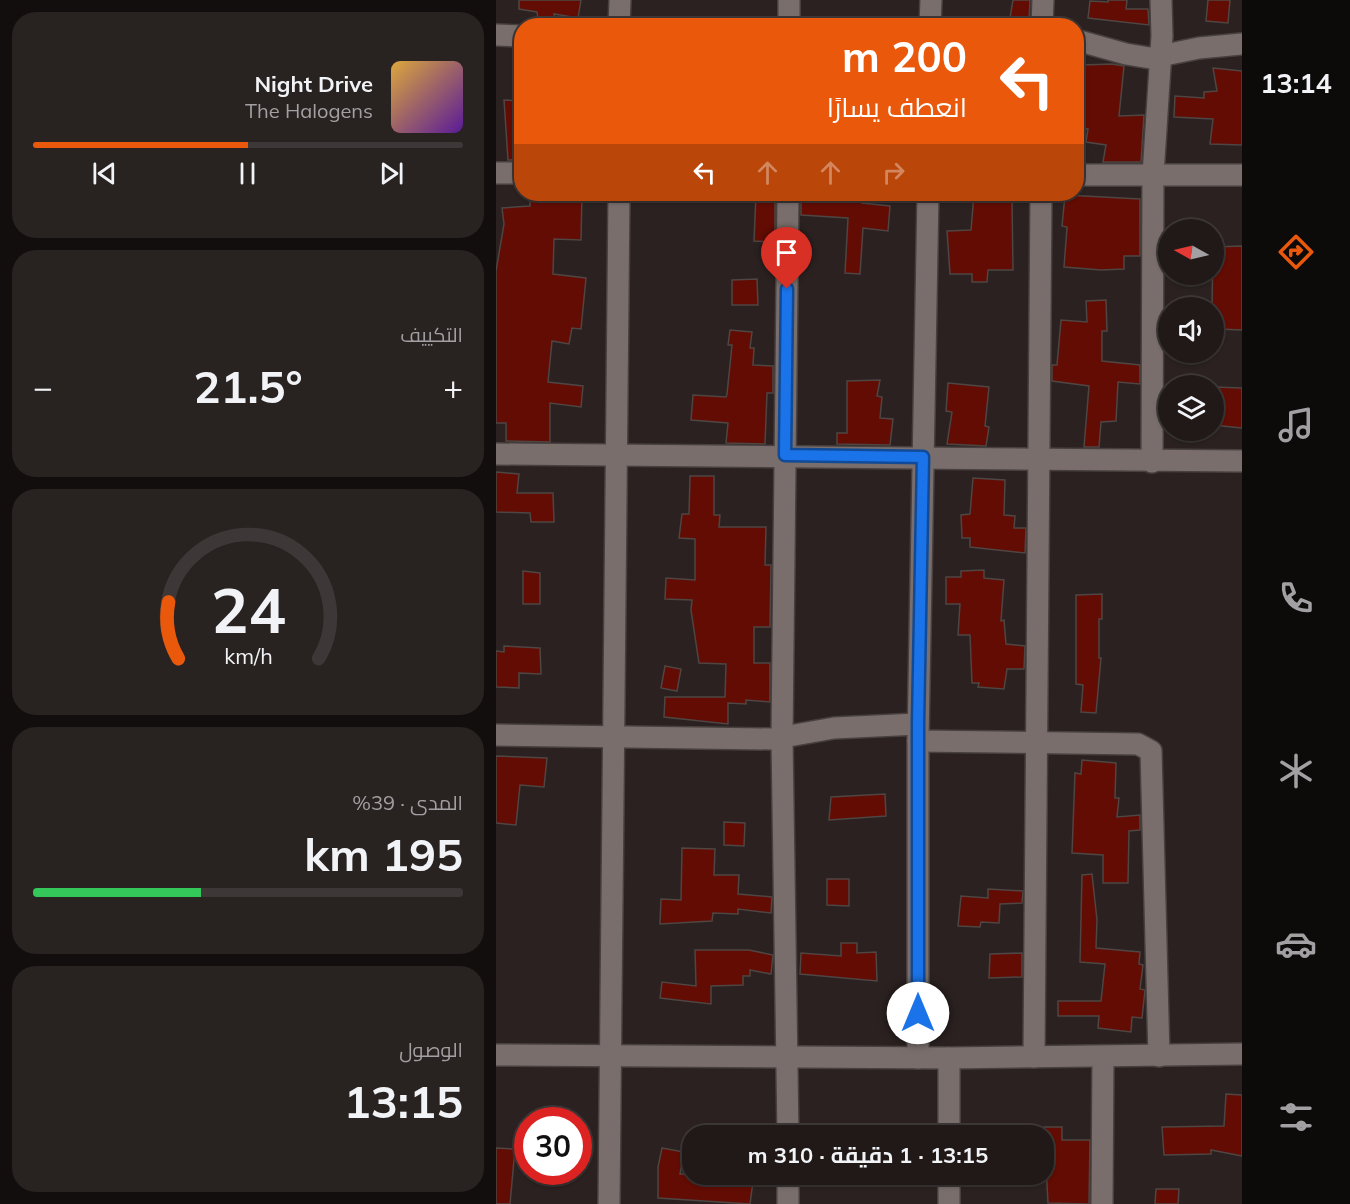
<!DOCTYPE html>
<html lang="ar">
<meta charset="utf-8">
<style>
:root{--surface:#201918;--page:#282221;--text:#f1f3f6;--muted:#a2a0a2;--line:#3d3837;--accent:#ea580c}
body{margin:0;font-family:Mulish,Cairo,sans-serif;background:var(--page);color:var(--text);direction:rtl;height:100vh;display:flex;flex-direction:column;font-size:22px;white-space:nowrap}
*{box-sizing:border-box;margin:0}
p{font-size:20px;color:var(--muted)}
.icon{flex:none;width:33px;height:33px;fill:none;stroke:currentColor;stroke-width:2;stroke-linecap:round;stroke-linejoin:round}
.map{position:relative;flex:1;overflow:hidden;direction:ltr}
.panel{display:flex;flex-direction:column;gap:12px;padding:12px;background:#120e0d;width:496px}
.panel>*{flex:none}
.hud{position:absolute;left:18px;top:18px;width:570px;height:183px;border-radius:24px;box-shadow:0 2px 4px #0004,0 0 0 2px var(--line);direction:rtl;background:#ea580c;color:#fff;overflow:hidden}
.needle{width:39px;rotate:278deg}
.fabs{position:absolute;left:662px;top:219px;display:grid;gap:12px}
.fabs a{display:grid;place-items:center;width:66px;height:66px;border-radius:50%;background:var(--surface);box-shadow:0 2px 4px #0004,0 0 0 2px var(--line);font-size:30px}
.speed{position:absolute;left:18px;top:1107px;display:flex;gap:12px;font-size:30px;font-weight:700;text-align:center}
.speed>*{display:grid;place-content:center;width:78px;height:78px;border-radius:50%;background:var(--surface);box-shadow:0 2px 4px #0004,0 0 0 2px var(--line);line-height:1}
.speed .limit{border:9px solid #d22;background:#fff;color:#111}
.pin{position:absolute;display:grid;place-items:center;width:51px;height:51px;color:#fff;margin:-62px -26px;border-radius:50% 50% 50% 0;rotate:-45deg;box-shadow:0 0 6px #0007}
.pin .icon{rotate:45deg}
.me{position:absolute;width:66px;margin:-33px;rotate:0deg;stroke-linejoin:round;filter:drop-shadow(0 0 4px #0008)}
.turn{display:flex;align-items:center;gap:21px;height:126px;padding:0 18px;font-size:27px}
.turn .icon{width:78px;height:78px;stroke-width:2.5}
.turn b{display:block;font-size:42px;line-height:51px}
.lanes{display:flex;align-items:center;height:57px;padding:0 18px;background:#0003;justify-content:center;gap:30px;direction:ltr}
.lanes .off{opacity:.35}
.big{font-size:45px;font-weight:700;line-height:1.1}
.panel .widget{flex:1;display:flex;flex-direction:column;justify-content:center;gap:9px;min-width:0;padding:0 21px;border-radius:24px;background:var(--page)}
.panel .dial{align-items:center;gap:0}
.dial svg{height:156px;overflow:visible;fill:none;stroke:var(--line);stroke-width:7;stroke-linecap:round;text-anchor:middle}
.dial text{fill:var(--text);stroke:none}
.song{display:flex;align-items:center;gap:18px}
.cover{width:72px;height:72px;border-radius:9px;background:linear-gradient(135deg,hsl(40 70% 55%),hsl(270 70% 35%))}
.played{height:6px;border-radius:3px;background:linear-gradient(90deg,var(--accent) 50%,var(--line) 50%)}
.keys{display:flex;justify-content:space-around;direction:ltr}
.heat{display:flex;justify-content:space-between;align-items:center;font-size:33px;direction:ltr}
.charge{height:9px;border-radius:4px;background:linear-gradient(90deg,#34c759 39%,var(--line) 0)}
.trip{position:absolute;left:186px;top:1125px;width:372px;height:60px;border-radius:24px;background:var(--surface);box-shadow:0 2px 4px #0004,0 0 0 2px var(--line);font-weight:700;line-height:60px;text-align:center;direction:rtl}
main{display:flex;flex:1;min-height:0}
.menu{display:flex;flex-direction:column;width:108px;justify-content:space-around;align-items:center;background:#0d0a0a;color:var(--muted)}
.menu .icon{width:42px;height:42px}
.menu .active{color:var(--accent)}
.menu b{font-size:27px;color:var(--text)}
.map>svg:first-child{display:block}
.building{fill:#620c03;stroke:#4f4543;stroke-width:1.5}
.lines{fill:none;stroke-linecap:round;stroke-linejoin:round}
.street-casing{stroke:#47403e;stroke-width:24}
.street{stroke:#796e6c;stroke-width:21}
.route-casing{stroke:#114b97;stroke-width:15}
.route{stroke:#1a73e8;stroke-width:10}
</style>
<main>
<nav class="menu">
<b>13:14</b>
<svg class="icon active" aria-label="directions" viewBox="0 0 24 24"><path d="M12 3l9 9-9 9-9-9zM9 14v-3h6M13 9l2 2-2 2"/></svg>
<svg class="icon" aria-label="music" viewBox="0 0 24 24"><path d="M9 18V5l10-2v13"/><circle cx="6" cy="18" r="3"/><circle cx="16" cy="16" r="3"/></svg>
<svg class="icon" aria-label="phone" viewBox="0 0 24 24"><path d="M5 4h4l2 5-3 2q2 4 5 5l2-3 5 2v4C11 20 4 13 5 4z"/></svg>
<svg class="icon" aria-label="climate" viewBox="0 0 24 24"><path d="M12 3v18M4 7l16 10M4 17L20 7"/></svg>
<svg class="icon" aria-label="car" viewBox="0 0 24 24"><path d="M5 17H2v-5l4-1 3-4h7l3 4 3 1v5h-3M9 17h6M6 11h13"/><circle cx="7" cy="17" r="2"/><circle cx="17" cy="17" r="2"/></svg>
<svg class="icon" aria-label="filters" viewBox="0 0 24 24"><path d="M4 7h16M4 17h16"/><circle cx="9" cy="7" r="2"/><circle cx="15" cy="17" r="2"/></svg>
</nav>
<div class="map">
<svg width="746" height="1204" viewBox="0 0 746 1204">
<rect width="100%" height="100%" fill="#2a2120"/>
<!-- building -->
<g class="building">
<polygon points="23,0 85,0 82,18 58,14 59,19 42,19 41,12 23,9"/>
<polygon points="517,0 534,0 533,21 514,18"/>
<polygon points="612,0 631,0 630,9 652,9 653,25 592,18 594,1 612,2"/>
<polygon points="712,0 734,0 732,23 710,21"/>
<polygon points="616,64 628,66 623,116 648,115 645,162 607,162 610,145 590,142 592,129 580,128 586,65"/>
<polygon points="717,68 746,71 746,145 714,144 717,119 678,117 679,96 708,98 708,92 721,91"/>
<polygon points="8,100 26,101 26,160 12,160"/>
<polygon points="34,194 86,194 85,240 58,239 57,274 90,278 85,329 76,328 73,344 56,341 52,382 87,386 85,407 54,403 54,442 10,441 10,423 0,423 0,271 8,224 6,208 34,206"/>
<polygon points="260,194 279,194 279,242 258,241"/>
<polygon points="305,194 366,196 366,203 394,206 392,231 367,228 364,274 349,273 352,218 305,215"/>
<polygon points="478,194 516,198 517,270 492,270 491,282 476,282 476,274 454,274 451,231 475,230"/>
<polygon points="569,195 644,199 644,256 628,256 628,269 605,270 568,267 571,227 566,226"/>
<polygon points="746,246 746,330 723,329 724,316 717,316 716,308 717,247"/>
<polygon points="261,279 262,305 236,305 236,280"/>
<polygon points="610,300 611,331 606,331 606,361 644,365 644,384 622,382 620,421 605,422 603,447 588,447 593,386 556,381 556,365 561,365 565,320 591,322 590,301"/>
<polygon points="234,330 256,332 254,348 258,348 257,365 277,366 277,393 271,393 269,444 230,443 232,423 195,420 197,395 230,397 231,394 236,345 232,345"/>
<polygon points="384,380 381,396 386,397 384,418 397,419 394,445 341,444 341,433 351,433 351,381"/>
<polygon points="452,383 493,387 489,426 493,427 490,446 451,444 456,412 450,411"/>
<polygon points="719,387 746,388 746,428 717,425"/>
<polygon points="0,472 23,474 21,493 57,493 58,522 35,522 34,513 0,512"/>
<polygon points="194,476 218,476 218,515 224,515 223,527 270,527 269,565 275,565 274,627 258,627 258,663 274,663 274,702 250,700 250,704 232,703 232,724 168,717 169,697 229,697 230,664 203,663 195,610 196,600 169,599 170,578 199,580 199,539 183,538 186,514 193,514"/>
<polygon points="477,478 509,480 508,515 519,516 518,528 530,528 529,553 474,547 474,538 466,538 465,515 474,514"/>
<polygon points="488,570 488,578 508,580 505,621 508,620 510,644 529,646 528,669 511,669 508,689 482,687 483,683 476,683 474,635 462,635 464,604 450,604 450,577 465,577 465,571"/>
<polygon points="27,571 44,573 44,604 27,604"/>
<polygon points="606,594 606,619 603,619 603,658 605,658 600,713 585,712 587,685 580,684 580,595"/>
<polygon points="8,646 44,648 45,674 23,673 23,688 0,687 0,651 8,652"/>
<polygon points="169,666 185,669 181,691 165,688"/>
<polygon points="0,756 51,758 48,787 24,785 20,825 0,823"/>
<polygon points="586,760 620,763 619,798 623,798 621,817 644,815 644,830 633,831 632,883 607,883 607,855 576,853 579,773 585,774"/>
<polygon points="389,794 390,816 333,820 335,797"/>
<polygon points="228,822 249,823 248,846 228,845"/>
<polygon points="186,848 219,849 218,875 243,875 242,894 276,897 275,913 242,909 242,914 217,913 216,921 164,924 165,899 185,900"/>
<polygon points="596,874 601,920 600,948 644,952 643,964 647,965 644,989 649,990 646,1018 636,1017 635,1032 602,1028 603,1016 562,1016 562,1001 605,1001 609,964 584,962 586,875"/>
<polygon points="331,879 353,879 353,906 331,905"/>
<polygon points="492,889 527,891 526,903 504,904 503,923 485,922 484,927 462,926 465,896 492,898"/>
<polygon points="345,943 361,943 361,953 380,952 381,981 304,974 305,953 345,956"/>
<polygon points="199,950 253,950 277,955 275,974 254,970 254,976 247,976 247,985 215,986 215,1004 164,998 166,982 200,986"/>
<polygon points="526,953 526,977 493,978 494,954"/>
<polygon points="730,1094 746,1095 746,1156 715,1150 715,1154 668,1155 666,1127 728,1126"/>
<polygon points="548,1127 566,1127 566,1140 594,1140 593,1204 552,1203"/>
<polygon points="0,1148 19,1149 14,1204 0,1204"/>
<polygon points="166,1148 188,1152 184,1174 258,1174 254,1204 162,1198 162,1167"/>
<polygon points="660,1189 683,1189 682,1204 659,1204"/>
</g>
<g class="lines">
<!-- street casing -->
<g class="street-casing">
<g id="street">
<polyline points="123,26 124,0"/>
<polyline points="293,26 293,0"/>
<polyline points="434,26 435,0"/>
<polyline points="546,26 547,0"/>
<polyline points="0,35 26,36"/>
<polyline points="580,40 630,54 654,58 703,48 746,44"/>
<polyline points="0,173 26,173"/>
<polyline points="580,175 746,175"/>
<polyline points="0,454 746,461"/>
<polyline points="656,462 657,175 666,36 665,0"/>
<polyline points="0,735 276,739 338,728 422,724"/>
<polyline points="422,741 642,744 655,751 663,1056"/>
<polyline points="0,1055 453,1058 746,1054"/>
<polyline points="538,1057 545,194"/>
<polyline points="422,1058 422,741 432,194"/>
<polyline points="453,1058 453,1136"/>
<polyline points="292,1136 286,738 292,194"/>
<polyline points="292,1174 292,1204"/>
<polyline points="453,1174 453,1204"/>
<polyline points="113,1204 123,194"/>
<polyline points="606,1204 607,1057"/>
</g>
</g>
<!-- street -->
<use href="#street" class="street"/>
</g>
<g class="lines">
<!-- route casing -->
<g class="route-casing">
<polyline id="route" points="291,289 289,455 427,457 422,724 422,1013"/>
</g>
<!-- route -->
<use href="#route" class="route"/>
</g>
</svg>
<div class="fabs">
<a><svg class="needle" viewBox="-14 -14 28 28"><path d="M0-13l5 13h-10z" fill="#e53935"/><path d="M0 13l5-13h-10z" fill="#a2a0a2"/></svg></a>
<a><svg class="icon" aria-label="sound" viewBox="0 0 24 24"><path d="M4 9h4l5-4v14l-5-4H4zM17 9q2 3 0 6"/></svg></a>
<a><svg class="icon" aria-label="layers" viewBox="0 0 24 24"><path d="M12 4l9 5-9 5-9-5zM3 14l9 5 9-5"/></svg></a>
</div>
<div class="speed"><div class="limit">30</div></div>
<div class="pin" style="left:291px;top:289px;background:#d93025"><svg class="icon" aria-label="arrive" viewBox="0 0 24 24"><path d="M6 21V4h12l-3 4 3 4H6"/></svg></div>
<svg class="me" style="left:422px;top:1013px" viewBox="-20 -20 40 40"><circle r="19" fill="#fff"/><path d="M0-13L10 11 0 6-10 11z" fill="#1a73e8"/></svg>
<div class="trip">13:15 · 1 دقيقة · 310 m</div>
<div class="hud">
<div class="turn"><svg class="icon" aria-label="left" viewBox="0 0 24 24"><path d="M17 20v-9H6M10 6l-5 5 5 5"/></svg><div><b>200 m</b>انعطف يسارًا</div></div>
<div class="lanes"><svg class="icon" aria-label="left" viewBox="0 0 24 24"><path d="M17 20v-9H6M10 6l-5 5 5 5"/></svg><svg class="icon off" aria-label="ahead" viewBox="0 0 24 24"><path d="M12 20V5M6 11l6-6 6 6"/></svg><svg class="icon off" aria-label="ahead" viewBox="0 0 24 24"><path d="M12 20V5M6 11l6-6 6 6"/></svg><svg class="icon off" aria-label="right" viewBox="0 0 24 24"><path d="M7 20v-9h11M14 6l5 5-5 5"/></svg></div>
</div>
</div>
<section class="panel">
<div class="widget">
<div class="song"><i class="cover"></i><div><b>Night Drive</b><p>The Halogens</p></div></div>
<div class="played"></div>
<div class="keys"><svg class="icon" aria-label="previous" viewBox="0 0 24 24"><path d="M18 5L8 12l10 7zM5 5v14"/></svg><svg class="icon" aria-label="pause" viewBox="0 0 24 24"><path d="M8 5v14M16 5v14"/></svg><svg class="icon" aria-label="next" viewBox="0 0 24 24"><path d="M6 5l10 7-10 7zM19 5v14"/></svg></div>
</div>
<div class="widget"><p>التكييف</p>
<div class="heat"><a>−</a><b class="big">21.5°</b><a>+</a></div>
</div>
<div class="widget dial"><svg viewBox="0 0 100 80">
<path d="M14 69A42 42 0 1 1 86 69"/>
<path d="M14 69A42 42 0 0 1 9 40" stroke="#ea580c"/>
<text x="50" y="56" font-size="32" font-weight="700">24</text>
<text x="50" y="72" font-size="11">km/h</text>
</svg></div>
<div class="widget"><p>المدى · 39%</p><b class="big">195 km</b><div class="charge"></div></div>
<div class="widget"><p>الوصول</p><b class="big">13:15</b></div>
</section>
</main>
